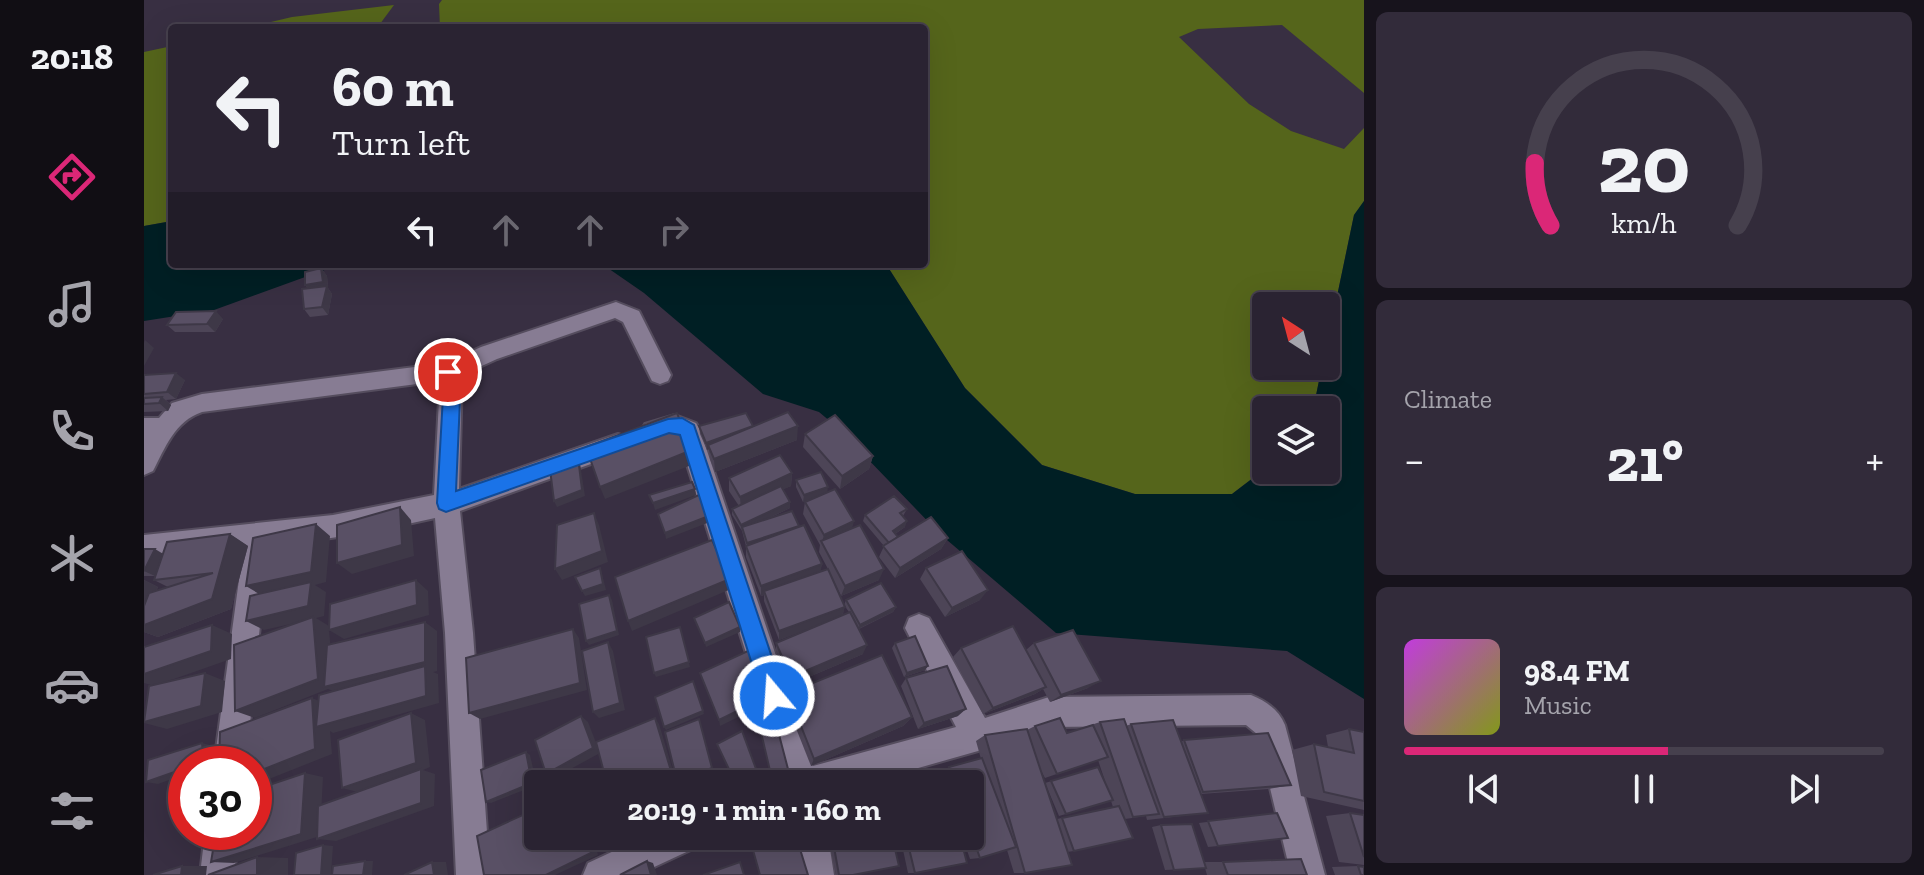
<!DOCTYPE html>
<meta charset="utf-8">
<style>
:root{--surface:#2a2332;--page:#322b3a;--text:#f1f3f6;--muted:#a5a4ac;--line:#46404d;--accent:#db2777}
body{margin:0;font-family:"Zilla Slab",serif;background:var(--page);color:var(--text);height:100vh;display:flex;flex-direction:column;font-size:30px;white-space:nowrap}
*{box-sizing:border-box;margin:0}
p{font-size:26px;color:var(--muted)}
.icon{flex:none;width:44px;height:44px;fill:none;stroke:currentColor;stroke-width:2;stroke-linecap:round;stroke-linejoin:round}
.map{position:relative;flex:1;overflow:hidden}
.drawer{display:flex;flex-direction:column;gap:12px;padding:12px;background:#17131c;width:560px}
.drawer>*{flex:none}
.hud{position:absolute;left:24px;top:24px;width:760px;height:244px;border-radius:8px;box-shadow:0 8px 32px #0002,0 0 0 2px var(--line);background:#2a2332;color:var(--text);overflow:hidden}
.needle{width:52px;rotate:324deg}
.fabs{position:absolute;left:1108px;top:292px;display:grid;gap:16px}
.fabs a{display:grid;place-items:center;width:88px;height:88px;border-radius:8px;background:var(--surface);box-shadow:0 8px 32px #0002,0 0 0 2px var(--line);font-size:40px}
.speed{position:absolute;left:24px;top:746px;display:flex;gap:16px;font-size:40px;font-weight:700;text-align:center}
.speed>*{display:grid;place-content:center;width:104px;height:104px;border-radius:50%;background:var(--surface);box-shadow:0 8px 32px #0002,0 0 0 2px var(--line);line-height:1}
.speed .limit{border:12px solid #d22;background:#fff;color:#111}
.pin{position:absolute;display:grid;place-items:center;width:68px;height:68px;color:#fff;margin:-34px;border:4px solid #fff;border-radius:50%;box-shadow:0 2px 8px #0007}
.me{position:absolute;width:88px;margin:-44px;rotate:342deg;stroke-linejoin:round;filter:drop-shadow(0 0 6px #0008)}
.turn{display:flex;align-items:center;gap:28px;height:168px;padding:0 32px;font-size:36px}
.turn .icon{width:104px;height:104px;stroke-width:2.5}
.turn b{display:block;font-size:56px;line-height:68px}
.lanes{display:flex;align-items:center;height:76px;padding:0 32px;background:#0003;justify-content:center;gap:40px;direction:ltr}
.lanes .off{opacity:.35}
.big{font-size:60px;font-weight:800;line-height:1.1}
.drawer .card{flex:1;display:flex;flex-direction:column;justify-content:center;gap:12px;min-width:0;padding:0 28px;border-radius:12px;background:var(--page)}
.drawer .dial{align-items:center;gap:0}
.dial svg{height:208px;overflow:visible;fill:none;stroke:var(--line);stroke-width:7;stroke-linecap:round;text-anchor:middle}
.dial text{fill:var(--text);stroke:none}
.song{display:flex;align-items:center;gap:24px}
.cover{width:96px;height:96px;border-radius:12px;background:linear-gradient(135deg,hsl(290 70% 55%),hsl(70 70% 35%))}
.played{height:8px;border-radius:4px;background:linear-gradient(90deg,var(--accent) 55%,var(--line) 55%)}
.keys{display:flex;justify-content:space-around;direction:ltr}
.heat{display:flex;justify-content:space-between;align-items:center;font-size:44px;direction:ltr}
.trip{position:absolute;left:380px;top:770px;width:460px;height:80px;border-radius:8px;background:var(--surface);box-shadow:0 8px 32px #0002,0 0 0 2px var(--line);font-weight:800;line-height:80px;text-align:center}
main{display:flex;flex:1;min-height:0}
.menu{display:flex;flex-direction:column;width:144px;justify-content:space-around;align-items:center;background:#110e14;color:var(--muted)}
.menu .icon{width:56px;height:56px}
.menu .on{color:var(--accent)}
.menu b{font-size:36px;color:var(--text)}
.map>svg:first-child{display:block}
.green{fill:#55651b}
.water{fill:#001f24}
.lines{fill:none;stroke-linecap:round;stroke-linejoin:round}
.minor-casing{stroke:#554d5e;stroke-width:4}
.minor{fill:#877c93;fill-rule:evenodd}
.wall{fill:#4d4557;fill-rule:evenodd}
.shaded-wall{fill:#3e3847}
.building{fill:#595065;stroke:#3e3847;stroke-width:2}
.route{fill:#1a73e8;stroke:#114b97;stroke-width:2}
</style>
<main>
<nav class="menu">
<b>20:18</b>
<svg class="icon on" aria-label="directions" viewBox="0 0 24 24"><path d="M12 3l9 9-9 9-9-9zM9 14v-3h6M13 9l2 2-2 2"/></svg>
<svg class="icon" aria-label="music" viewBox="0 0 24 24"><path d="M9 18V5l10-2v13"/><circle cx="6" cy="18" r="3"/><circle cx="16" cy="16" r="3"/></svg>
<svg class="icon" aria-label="phone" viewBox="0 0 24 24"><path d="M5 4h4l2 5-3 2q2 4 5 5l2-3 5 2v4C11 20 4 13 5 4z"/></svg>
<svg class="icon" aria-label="climate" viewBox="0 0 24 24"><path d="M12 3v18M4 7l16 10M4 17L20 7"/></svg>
<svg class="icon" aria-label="car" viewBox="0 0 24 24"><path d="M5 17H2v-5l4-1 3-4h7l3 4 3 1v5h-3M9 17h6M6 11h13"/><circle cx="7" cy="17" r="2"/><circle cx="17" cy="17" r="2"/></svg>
<svg class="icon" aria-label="filters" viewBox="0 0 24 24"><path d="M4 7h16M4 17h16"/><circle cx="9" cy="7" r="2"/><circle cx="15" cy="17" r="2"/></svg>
</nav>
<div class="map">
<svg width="1220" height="875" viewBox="0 0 1220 875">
<rect width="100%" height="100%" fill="#382f42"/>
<!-- green -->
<g class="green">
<polygon points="298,0 1220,0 1220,93 1138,25 1054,29 1035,37 1105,104 1147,131 1200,149 1220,128 1220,201 1210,215 1182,349 1182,306 1122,306 1122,366 1178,366 1169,410 1122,410 1122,468 1088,494 991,494 898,465 821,388 742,264 780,264 780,28 296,28 295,4"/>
<polygon points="250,5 233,28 102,28 148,17"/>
<polygon points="28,46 28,221 0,226 0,52"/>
</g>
<!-- water -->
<g class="water">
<polygon points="1220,201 1220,699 1143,651 912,633 796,534 693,427 675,412 619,394 500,293 458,264 742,264 821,388 898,465 991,494 1088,494 1122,468 1182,470 1182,410 1169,410 1178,366 1182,366 1182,349 1210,215"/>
<polygon points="28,221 28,264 197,264 70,310 0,321 0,226"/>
</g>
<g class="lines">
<!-- minor casing -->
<g class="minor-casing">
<g id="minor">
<path d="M 472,302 L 495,311 L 527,375 L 524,381 L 516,384 L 508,381 L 479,322 L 471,318 L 353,359 L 318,375 L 315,489 L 474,434 L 483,437 L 486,444 L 483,451 L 316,511 L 329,633 L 346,875 L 312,875 L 301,633 L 291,518 L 227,532 L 120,548 L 123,556 L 102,764 L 70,764 L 99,550 L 0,559 L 0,535 L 189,515 L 290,495 L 296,381 L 58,412 C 31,421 21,448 9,471 L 0,475 L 0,418 L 15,418 L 28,403 L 58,394 L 302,363 L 337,347 Z"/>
<path d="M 531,415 L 552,423 L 556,430 L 669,766 L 812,727 L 761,628 L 765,618 L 775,614 L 785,618 L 841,718 L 905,697 L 1107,695 C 1122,701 1135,710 1141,725 L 1181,875 L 1147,875 L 1113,734 L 1102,725 L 905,727 L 834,751 L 718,784 L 643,784 L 534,436 L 509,441 L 501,438 L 497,431 L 501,424 Z"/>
<polygon points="61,832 95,832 90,875 56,875"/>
<polygon points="502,836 556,836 551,848 493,875 439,875 444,863"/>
<polygon points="650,836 684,836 690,875 656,875"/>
</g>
</g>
<!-- minor -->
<use href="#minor" class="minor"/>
</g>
<!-- wall -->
<g class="wall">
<polygon points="177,268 183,276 184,288 188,294 184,315 166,317 160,309 164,289 161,285"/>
<polygon points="79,319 71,332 31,332 23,325"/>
<polygon points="0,375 41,380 32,399 22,400 27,405 24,411 0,412"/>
<polygon points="555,426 609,426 653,440 571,472 566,459 565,449 563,450 556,434"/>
<polygon points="661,434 729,456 725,469 696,489 659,447"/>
<path d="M 648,473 L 647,486 L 639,489 L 646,508 L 623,519 L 655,526 L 655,527 L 678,564 L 676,571 L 684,569 L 675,552 L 676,545 L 659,514 L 661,502 L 670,498 L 659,502 L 652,487 L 652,480 L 683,492 L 709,528 L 735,580 L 697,596 L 689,579 L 700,605 L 702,600 L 752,607 L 749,612 L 715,629 L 719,654 L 646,685 L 632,651 L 632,643 L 671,626 L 635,640 L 620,601 L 620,595 L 617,596 L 602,557 L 602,546 L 598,531 L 588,515 L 588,509 L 595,506 L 585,491 L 585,478 ZM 700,605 L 705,612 L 699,615 Z"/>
<polygon points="763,509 759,516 761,527 751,534 754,537 804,538 797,549 751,578 735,557 740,546 719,521 721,515"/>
<polygon points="86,534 104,546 87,609 14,637 0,632 0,580 14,587 12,591 24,587 10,580 13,571 11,576 0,576 0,549 19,554"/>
<polygon points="782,568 836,600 801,617 776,579"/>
<polygon points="751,643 784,666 781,670 760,677 748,648"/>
<polygon points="890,643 944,688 906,702 899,689 891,694 839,714 809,657 817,648 882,650"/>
<polygon points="762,678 814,716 774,729 757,686"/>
<polygon points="644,693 768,717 759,726 667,766 642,703"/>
<path d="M 956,722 L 982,726 L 987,724 L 1037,742 L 1040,740 L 1147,785 L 1125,789 L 1057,794 L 1064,813 L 1003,820 L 1002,816 L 981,819 L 930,851 L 923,852 L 881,873 L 870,873 L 863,850 L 836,858 L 826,859 L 818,836 L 826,836 L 826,784 L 801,784 L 797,772 L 805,767 L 837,759 L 832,741 L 841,735 L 883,730 L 891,726 L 923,733 ZM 954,760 L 963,787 L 954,767 L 901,783 L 915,816 L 967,801 L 969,807 L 913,819 L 895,767 L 901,778 Z"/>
<polygon points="1205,729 1220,732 1220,810 1157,796 1148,750 1170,744 1184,747 1182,735"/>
<polygon points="1133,813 1074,846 1064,847 1055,823"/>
<polygon points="1206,813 1220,815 1220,865 1195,862 1182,816"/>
<polygon points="1017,825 1060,862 1079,862 1163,875 1063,875 1061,868 1021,870 1008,827"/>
<polygon points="684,836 748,836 709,875 692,875"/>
<polygon points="756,836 816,836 771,873 764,873"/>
<polygon points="1214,866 1220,875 1191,875 1188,867"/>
</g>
<!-- shaded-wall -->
<g class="shaded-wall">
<polygon points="177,268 183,276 184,288 188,294 184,315 161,285"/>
<polygon points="72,311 79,319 71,332 63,324"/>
<polygon points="1,340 10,348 0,366 0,343"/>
<polygon points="32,373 41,380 32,399 23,392"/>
<polygon points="18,397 27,405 24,411 15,403"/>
<polygon points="654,426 653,440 571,472 570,459"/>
<polygon points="610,427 564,445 565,449 563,450 562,443"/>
<polygon points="548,450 550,464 461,499 456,487"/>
<polygon points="729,456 725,469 696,489 698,476"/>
<polygon points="434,457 436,464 441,496 413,507 410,501"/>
<polygon points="648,473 647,486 597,509 596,497"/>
<polygon points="684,487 683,494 659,502 660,495"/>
<polygon points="551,489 552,495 511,510 509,503"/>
<polygon points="646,502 646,508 599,530 598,527 598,531 597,525"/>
<polygon points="256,507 267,520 270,556 208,574 193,563"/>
<polygon points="450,513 455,525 464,562 418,580 411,569"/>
<polygon points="570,514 571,520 522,539 521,533"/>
<polygon points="710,521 707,533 678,542 680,535"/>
<polygon points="763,521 761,527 746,537 749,531"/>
<polygon points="172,524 186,536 182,582 171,585 182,592 180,616 172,618 185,626 272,580 284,591 285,615 200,639 185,630 190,684 281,622 293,631 293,671 289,672 294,674 295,703 189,733 186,731 188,754 110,785 110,773 168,698 185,705 196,694 184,689 111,718 91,711 169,619 120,630 102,621 120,597 102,586"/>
<polygon points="655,526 654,532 604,549 603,543"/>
<polygon points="86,534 104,546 87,609 14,637 0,632 0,625 68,599"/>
<polygon points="804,538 797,549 751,578 756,568"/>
<polygon points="11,549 21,555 11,576 0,571"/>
<polygon points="678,564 676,575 620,591 620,595 617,596 617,586"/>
<polygon points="456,568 458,574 462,590 441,596 438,591"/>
<polygon points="740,569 735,580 697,596 701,586"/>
<polygon points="586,579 587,589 488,631 484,621"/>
<polygon points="0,580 14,587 0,613"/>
<polygon points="844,590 836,600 801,617 808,608"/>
<polygon points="465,595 468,600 475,635 445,645 442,641"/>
<polygon points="701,607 698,616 635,640 635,631"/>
<polygon points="752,607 749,612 714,629 716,625"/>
<polygon points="68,625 88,634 87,659 10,686 0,683 0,674"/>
<polygon points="536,627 546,667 512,677 510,673"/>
<polygon points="596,627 596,632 562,647 561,643"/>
<polygon points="429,629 435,638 443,690 336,719 325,713"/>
<polygon points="464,642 469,651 481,710 455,718 449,712"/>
<polygon points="723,645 719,654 646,685 647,677"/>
<polygon points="784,666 781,670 760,677 763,673"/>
<polygon points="61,673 81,681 78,712 23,729 0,723"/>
<polygon points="957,681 944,688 906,702 917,695"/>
<polygon points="902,687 891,694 839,714 849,708"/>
<polygon points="626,695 625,702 576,726 575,720"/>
<polygon points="822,709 814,716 774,729 780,723"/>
<polygon points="559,711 560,714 522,730 520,727"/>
<polygon points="267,713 281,720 286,767 279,770 291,774 290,806 192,841 173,839 214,792 198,788"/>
<polygon points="437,716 444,722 456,753 410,778 402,774"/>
<polygon points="768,717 759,726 667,766 670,759"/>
<polygon points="511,718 515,724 533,784 531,784"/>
<polygon points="557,726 570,772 540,784 535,784 533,781"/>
<polygon points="58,743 69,746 71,764 53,764"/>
<polygon points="382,752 386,755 393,785 347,803 342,802"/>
<polygon points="42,768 42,774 14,784 2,782"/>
<polygon points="644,769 643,771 626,777 627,775"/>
<polygon points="161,773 179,777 176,836 90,863 67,862"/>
<polygon points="443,836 450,836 454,855 411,875 402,875"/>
<polygon points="179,845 189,846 187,875 177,875"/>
<polygon points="113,857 144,858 144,875 113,875"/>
<polygon points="221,861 229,861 228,875 219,875"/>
<polygon points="503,861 509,863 513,875 507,875"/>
<polygon points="288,862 302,862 304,875 290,875"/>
<polygon points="38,866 63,866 62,875 37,875"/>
</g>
<!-- building -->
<g class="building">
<polygon points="177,268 179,282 161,285 161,272"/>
<polygon points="183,286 178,307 160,309 158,289"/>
<polygon points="72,311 63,324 23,325 32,312"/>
<polygon points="32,373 23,392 0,394 0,375"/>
<polygon points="18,397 15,403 0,404 0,398"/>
<polygon points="644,412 654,426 570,459 564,445"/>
<polygon points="533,413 548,450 456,487 442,447"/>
<polygon points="602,413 609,426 562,443 555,426"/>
<polygon points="691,415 729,456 698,476 661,434"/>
<polygon points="636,455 648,473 596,497 585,478"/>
<polygon points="434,457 438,490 410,501 406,469"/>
<polygon points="677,472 684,487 660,495 652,480"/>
<polygon points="548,482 551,489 509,503 505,495"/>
<polygon points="637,486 646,502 597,525 588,509"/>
<polygon points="691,489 710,521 680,535 661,502"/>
<polygon points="559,493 570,514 521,533 514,514"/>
<polygon points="750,496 763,509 756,513 763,521 749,531 754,537 745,543 721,515"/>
<polygon points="256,507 258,545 193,563 193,525"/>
<polygon points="648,511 655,526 603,543 598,527"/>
<polygon points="450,513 458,551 411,569 413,525"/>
<polygon points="787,517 804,538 756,568 739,546"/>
<polygon points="172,524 167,572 102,586 109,538"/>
<polygon points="660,525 678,564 617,586 602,546"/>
<polygon points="716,525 740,569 701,586 677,541"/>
<polygon points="86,534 68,599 0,625 0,606 5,593 69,573 10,580 23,542"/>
<polygon points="568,540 586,579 484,621 471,577"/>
<polygon points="0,549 11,549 0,571"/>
<polygon points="818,551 844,590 808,608 782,568"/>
<polygon points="456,568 459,584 438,591 431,577"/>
<polygon points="684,569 701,607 635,631 620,591"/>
<polygon points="272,580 273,605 185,630 186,604"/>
<polygon points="167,582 164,606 102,621 106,596"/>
<polygon points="737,583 752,607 716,625 702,600"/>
<polygon points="465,595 473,631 442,641 435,604"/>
<polygon points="585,602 596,627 561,643 550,618"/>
<polygon points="706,612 723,645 647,677 632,643"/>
<polygon points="169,617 174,679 91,711 90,645"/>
<polygon points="281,622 281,662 180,687 183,645"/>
<polygon points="68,625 67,651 0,674 0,647"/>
<polygon points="869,626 902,687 849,708 817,648"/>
<polygon points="536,627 545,662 510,673 502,637"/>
<polygon points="429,629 436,683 325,713 322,658"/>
<polygon points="929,630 957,681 917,695 890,643"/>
<polygon points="771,636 784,666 763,673 751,643"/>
<polygon points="464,642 476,703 449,712 438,651"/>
<polygon points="606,650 626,695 575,720 556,673"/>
<polygon points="738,655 768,717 670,759 644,693"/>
<polygon points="281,666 282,696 172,727 175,695"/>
<polygon points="803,666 822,709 780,723 762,678"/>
<polygon points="61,673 57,706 0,722 5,686"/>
<polygon points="549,681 559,711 520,727 511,697"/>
<polygon points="168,698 171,749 110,773 110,764 75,764 76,732"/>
<polygon points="267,713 272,763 198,788 194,740"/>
<polygon points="437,716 449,748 402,774 391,740"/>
<polygon points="511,718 531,784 463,784 452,742"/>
<polygon points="916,718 923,733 949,725 964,757 913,774 891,726"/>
<polygon points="555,719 568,768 533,781 521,732"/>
<polygon points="980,719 1015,814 989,817 956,722"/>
<polygon points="1029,720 1064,813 1020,817 987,724"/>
<polygon points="633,727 644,769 627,775 616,728"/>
<polygon points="883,729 928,865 881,873 841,735"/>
<polygon points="1205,729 1220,732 1220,801 1180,792 1170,744 1210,753"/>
<polygon points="598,731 615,777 599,784 592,784 573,744"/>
<polygon points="1124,733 1147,785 1059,792 1040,740"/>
<polygon points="58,743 60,762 53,764 42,764 42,768 2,782 4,760"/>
<polygon points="382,752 388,783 342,802 337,770"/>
<polygon points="838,758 872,847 836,858 826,830 826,784 810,784 805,767"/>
<polygon points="954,767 969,800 922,814 907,781"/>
<polygon points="277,769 277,803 173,839 174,806"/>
<polygon points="161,773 157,834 67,862 72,832 110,832 110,790"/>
<polygon points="774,780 775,784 751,784"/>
<polygon points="975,806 989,838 930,851 918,818"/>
<polygon points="394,808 394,836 443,836 447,853 402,875 340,875 333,836"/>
<polygon points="1133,813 1144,838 1074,846 1064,821"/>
<polygon points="1206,813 1220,815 1220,857"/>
<polygon points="1048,824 1062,868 1030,870 1017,825"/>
<polygon points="605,836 652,836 664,875 616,875"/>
<polygon points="688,836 748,836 755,866 709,875 695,875"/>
<polygon points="762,836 816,836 823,863 771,873"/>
<polygon points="179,845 177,875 150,875 152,853"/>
<polygon points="113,857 113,875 64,875"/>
<polygon points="1157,859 1163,875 1084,875 1079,862"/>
<polygon points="221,861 219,875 188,875 189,866"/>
<polygon points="503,861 507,875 476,875"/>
<polygon points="288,862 290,875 260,875"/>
<polygon points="596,862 600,875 559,875"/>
<polygon points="38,866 37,875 9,875"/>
<polygon points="1214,866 1220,867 1220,875 1217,875"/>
</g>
<!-- route -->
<polygon class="route" points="304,365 310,367 317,377 312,491 524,419 538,418 550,425 641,696 638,704 630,707 622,704 618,696 536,435 525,433 302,512 295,509 293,503 300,378 296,372"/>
</svg>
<div class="fabs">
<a><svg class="needle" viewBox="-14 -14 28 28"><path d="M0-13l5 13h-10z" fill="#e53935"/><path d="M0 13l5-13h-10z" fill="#a5a4ac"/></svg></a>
<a><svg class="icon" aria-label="layers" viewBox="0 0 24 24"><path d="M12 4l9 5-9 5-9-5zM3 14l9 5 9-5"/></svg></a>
</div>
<div class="speed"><div class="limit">30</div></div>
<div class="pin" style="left:304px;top:372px;background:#d93025"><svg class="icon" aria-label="arrive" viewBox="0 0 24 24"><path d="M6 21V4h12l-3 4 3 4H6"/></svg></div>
<svg class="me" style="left:630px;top:696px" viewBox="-20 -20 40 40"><circle r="17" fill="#1a73e8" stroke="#fff" stroke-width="3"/><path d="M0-11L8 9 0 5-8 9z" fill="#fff"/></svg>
<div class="trip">20:19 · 1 min · 160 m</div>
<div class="hud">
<div class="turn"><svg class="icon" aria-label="left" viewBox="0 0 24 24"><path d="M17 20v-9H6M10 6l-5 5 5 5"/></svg><div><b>60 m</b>Turn left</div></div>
<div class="lanes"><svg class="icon" aria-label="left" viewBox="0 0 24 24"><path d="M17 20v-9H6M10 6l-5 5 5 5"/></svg><svg class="icon off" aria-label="ahead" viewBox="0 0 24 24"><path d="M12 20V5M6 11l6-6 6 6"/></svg><svg class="icon off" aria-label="ahead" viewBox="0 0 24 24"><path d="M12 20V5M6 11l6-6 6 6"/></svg><svg class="icon off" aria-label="right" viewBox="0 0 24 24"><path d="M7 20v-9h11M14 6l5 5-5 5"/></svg></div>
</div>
</div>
<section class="drawer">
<div class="card dial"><svg viewBox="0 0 100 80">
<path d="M14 69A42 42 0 1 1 86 69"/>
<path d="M14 69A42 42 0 0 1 8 45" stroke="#db2777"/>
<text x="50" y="56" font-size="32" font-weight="700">20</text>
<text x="50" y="72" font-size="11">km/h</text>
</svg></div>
<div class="card"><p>Climate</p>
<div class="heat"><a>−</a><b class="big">21°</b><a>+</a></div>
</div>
<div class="card">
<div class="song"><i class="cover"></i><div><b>98.4 FM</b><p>Music</p></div></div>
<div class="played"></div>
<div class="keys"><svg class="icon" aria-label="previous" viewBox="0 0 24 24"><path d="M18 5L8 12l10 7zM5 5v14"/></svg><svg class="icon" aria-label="pause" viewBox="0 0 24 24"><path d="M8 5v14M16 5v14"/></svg><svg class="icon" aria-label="next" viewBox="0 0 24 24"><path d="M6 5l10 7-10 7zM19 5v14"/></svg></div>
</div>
</section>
</main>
